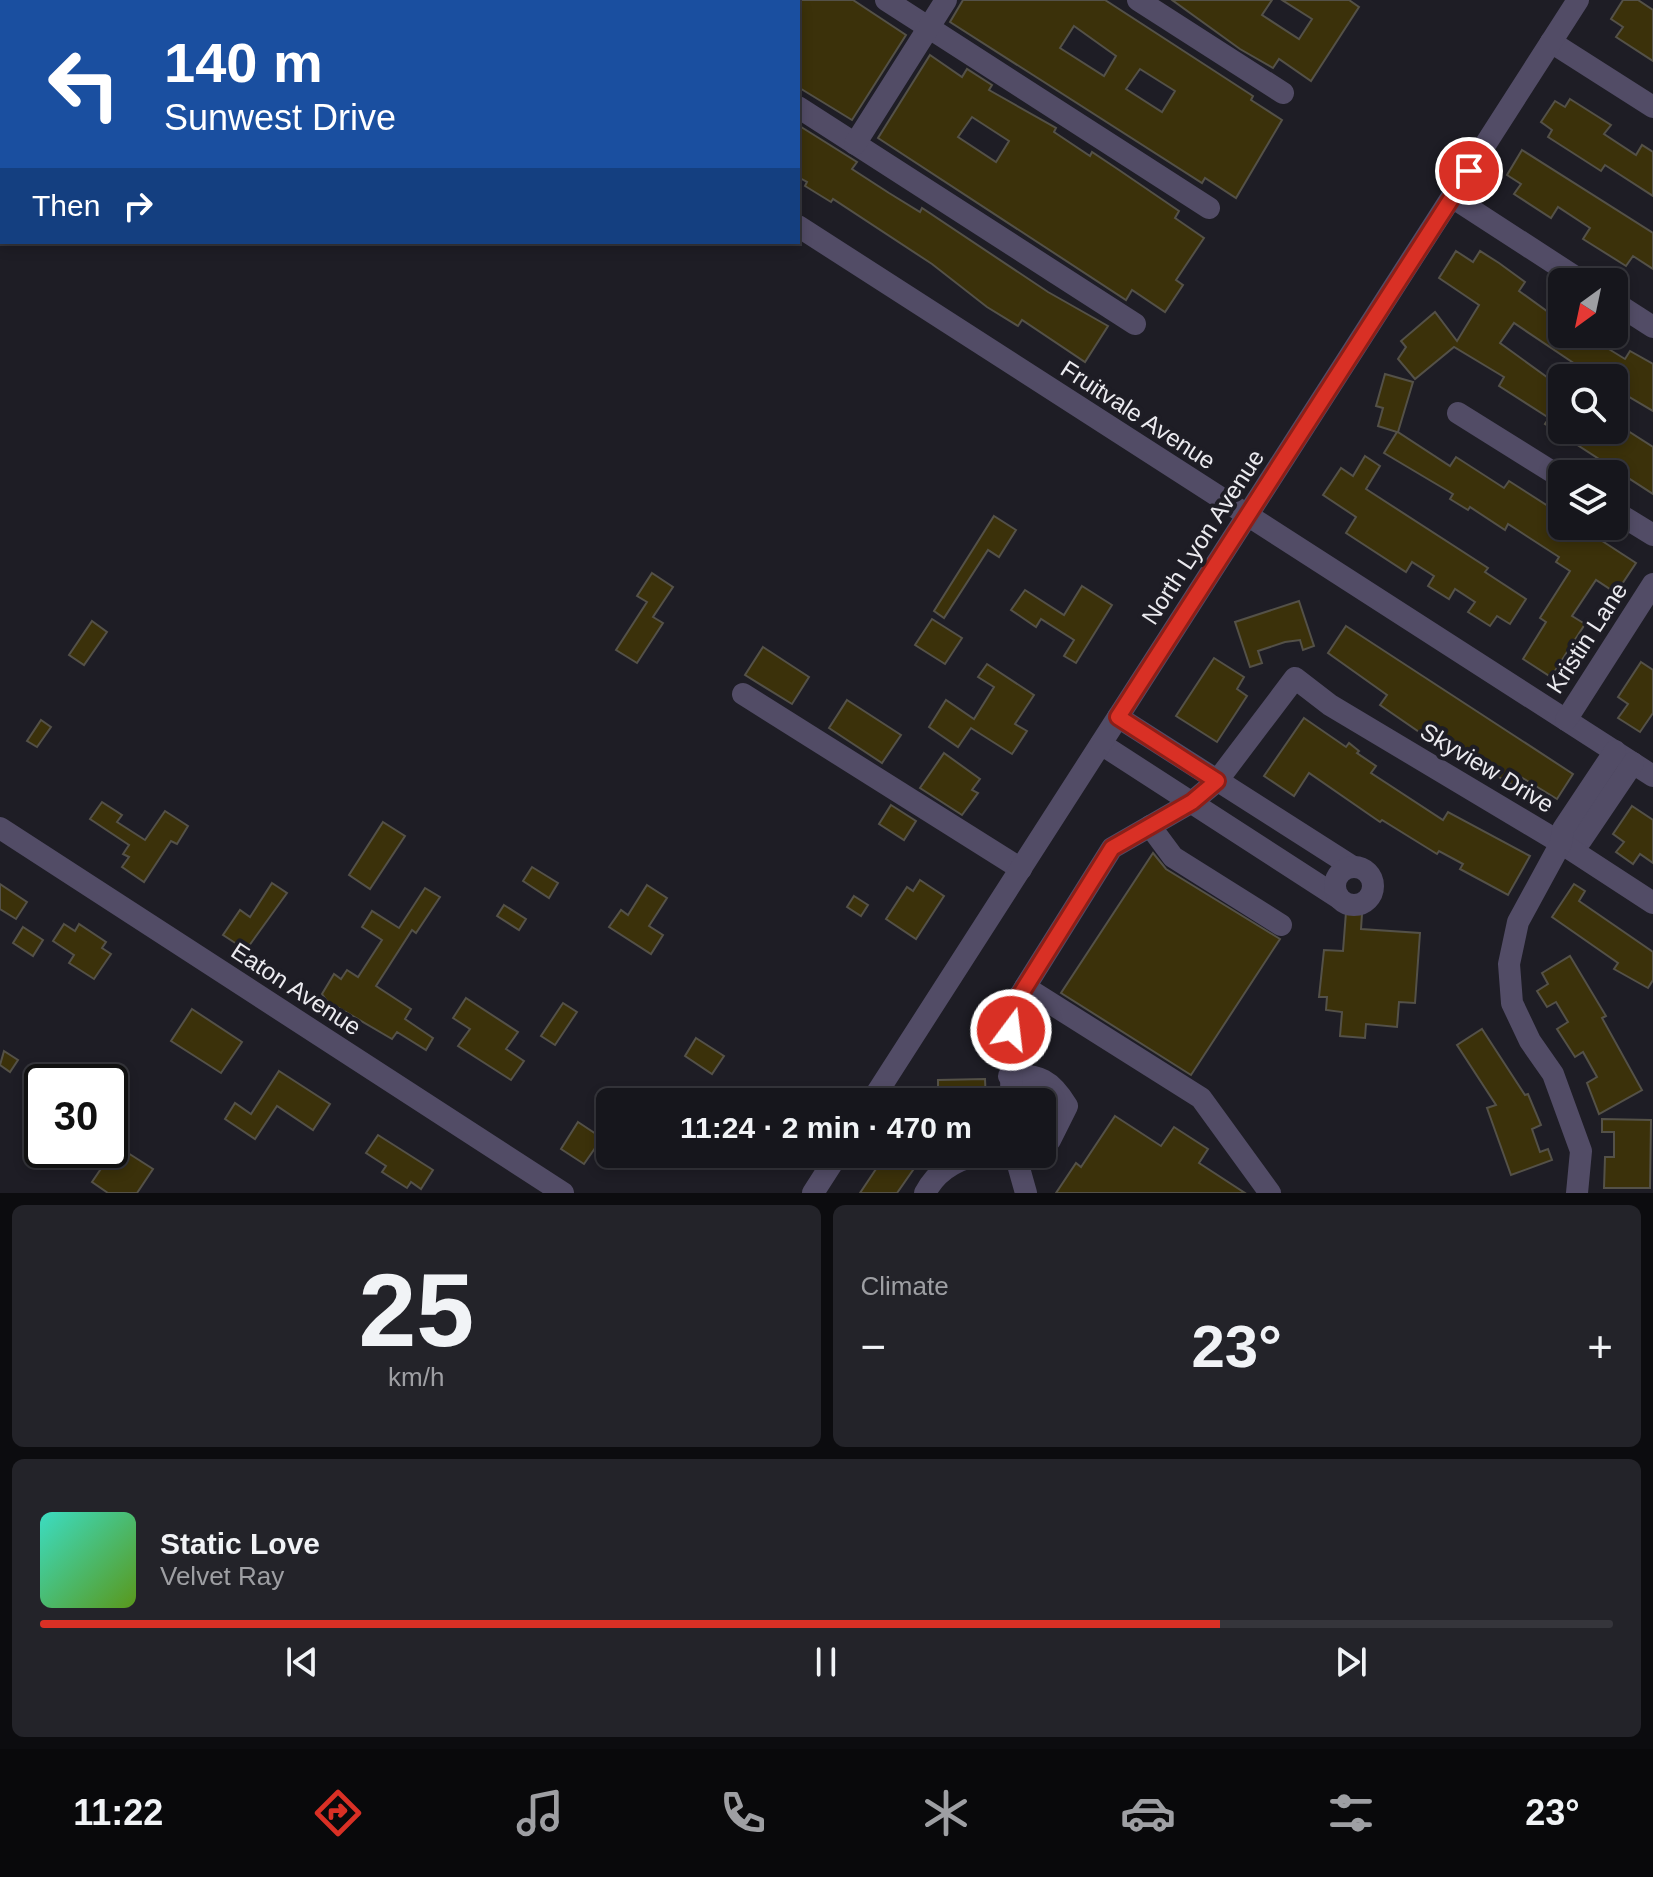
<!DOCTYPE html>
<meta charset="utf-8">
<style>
:root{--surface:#16161c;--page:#232329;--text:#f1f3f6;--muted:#9e9fa3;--line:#35353b;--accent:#d93025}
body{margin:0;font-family:Helvetica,sans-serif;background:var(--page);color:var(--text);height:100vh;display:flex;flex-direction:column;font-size:30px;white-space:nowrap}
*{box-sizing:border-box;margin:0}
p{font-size:26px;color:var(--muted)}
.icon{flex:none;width:44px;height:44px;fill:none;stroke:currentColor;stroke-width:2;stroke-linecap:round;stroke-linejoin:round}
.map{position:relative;height:1193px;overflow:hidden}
.details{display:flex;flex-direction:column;gap:12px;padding:12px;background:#0c0c0f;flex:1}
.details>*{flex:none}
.banner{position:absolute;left:0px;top:0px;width:800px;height:244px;box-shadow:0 4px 12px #0003,0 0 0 2px var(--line);background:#1a4fa0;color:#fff;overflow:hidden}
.needle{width:52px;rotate:213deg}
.fabs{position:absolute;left:1548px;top:268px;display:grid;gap:16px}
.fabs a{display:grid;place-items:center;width:80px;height:80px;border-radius:12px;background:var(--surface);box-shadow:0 4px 12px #0003,0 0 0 2px var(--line);font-size:40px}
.speed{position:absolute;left:24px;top:1064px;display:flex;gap:16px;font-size:40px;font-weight:700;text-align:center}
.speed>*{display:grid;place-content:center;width:104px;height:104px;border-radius:50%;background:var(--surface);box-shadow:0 4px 12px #0003,0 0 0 2px var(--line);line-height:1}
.speed .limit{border:4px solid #111;border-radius:12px;background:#fff;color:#111}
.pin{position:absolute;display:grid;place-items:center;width:68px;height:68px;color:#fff;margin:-34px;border:4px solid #fff;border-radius:50%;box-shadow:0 2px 8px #0007}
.me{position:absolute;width:88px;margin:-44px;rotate:15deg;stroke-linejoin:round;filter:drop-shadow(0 0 6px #0008)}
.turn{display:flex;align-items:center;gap:28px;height:168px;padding:0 32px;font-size:36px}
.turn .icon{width:104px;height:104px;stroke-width:2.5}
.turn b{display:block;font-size:56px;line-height:68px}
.then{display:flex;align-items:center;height:76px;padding:0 32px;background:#0003;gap:16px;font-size:30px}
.big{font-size:60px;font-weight:800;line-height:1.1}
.details .widget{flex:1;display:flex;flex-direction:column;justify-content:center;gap:12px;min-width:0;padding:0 28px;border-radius:12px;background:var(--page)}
.details .dial{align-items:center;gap:0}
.dial b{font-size:104px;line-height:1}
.song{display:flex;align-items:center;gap:24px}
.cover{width:96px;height:96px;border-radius:12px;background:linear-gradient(135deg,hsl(170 70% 55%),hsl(90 70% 35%))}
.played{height:8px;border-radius:4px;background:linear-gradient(90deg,var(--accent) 75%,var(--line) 75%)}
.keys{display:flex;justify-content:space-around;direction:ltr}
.heat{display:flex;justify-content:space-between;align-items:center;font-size:44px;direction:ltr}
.details .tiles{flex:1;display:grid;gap:12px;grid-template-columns:1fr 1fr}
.widget:last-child{grid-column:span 2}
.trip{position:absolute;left:596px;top:1088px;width:460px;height:80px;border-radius:12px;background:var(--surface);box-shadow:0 4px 12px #0003,0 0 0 2px var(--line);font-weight:800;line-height:80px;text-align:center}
.tab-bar{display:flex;height:128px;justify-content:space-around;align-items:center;background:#09090b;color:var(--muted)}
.tab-bar .icon{width:56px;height:56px}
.tab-bar .selected{color:var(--accent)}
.tab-bar b{font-size:36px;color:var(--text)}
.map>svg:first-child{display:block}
.building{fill:#3b310a;stroke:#545148;stroke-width:2;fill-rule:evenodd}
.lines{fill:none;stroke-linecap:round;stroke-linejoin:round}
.minor{stroke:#524c66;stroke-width:22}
.route-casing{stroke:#8d1f18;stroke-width:20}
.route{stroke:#d93025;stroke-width:14}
.labels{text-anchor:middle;stroke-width:8;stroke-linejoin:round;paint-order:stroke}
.street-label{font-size:24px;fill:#ebeaef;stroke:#1e1d25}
</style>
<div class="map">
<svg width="1653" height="1193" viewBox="0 0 1653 1193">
<rect width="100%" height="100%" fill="#1e1d25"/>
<!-- building -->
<g class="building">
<polygon points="798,0 853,0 906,35 852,120 798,87"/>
<path d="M 963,0 L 1105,0 L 1253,96 L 1251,100 L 1282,120 L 1236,198 L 1205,178 L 1202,183 L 950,22 ZM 1074,26 L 1116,56 L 1104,76 L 1060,48 ZM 1140,69 L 1175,91 L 1162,112 L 1126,89 Z"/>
<polygon points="1172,0 1272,0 1262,15 1299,39 1312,19 1282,0 1349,0 1359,7 1311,81 1279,59 1273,68 1240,49"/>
<polygon points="1623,0 1638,0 1653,10 1653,61 1616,37 1623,27 1611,19"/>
<path d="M 930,55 L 962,77 L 967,69 L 992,85 L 989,90 L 1056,128 L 1054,132 L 1090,156 L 1092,152 L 1119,170 L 1179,211 L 1175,218 L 1204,238 L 1176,280 L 1183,285 L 1165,312 L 1132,290 L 1126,300 L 878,138 ZM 972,117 L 1009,141 L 996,162 L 958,137 Z"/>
<polygon points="1570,99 1611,125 1604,134 1636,155 1642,145 1653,152 1653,196 1605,165 1601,171 1548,137 1552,130 1541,122 1555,101 1565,107"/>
<polygon points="798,125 857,162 852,169 889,193 920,212 922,208 1048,292 1108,326 1085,362 1022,320 1018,326 987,307 932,264 833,199 831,202 805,186 807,182 798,177"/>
<polygon points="1522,150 1653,233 1653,269 1633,256 1626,266 1583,239 1590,228 1558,207 1551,218 1514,194 1521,184 1507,175"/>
<polygon points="1456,251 1473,262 1480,251 1499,263 1525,282 1519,291 1551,314 1562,298 1562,334 1597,334 1594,340 1625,359 1630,351 1653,364 1653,411 1614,388 1614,378 1596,378 1514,323 1500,343 1562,388 1562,430 1614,430 1614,422 1653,447 1653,494 1545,424 1549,418 1499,386 1504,377 1454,347 1415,379 1398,359 1406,347 1401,341 1435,312 1457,341 1479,305 1439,278"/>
<polygon points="1385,374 1413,382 1398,432 1450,466 1456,457 1504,488 1509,481 1562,515 1562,526 1579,526 1636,563 1616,593 1596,580 1572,616 1585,624 1551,677 1523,659 1546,622 1540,618 1570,571 1556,562 1559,557 1508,524 1505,530 1470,507 1468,510 1450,499 1453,494 1384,453 1397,432 1378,426 1383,408 1376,406"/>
<polygon points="1365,456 1380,466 1366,489 1488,568 1485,572 1526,599 1510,624 1497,616 1490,626 1468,612 1475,602 1455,589 1449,599 1428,586 1434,576 1412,562 1406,572 1346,533 1356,517 1323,495 1341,468 1353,476"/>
<polygon points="994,516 1016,530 999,557 988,550 944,618 934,611"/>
<polygon points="652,573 673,587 653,617 663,623 637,663 616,650 647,602 637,596"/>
<polygon points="1082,586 1112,605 1076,663 1064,656 1074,640 1041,619 1036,627 1011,610 1025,590 1064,615"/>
<polygon points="1299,601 1314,646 1303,650 1300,640 1285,642 1258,651 1262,663 1250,667 1235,622"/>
<polygon points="932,619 962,638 945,664 915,645"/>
<polygon points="92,621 107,632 84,665 69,655"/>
<polygon points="1346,626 1573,774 1557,799 1521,777 1515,786 1486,770 1490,763 1469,751 1463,761 1446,750 1452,740 1430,727 1425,736 1380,705 1387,695 1328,653"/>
<polygon points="763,647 809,677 792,704 745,675"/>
<polygon points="1214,658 1244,677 1237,689 1247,696 1217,742 1176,716"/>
<polygon points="1641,662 1653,670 1653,713 1640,732 1618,718 1628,704 1618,697"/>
<polygon points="987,664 1034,695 1015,724 1027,731 1012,754 971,728 958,747 929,727 946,700 974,719 994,687 978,677"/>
<polygon points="847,700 901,735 882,763 829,728"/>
<polygon points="1304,718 1346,747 1349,743 1359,751 1357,753 1376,766 1371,773 1443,820 1448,812 1530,856 1508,895 1460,869 1463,864 1439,851 1437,854 1382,820 1380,822 1309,773 1294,796 1264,776"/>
<polygon points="41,720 51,727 37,747 27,741"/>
<polygon points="944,753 980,779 972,790 978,793 962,815 920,788"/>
<polygon points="102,802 122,815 117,822 145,840 165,811 188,826 177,844 171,841 144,882 122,867 129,857 123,854 129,845 90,819"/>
<polygon points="891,805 916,821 904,840 879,824"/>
<polygon points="1632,806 1653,820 1653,863 1640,854 1633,864 1616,852 1624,842 1613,834"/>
<polygon points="383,822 405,836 370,889 349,875"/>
<polygon points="1153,853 1166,869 1280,939 1191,1075 1061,993"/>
<polygon points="532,867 558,883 549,898 523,881"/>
<polygon points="920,880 944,896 916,939 886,919 907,887 913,891"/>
<polygon points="272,883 287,893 246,950 223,935 240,910 250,917"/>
<polygon points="0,884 27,902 16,919 0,909"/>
<polygon points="1574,884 1585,891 1579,901 1653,952 1653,980 1648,988 1614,969 1618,963 1552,917"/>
<polygon points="647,885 667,898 649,926 663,935 651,954 609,927 621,910 628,915"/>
<polygon points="425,888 440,897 416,933 412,930 376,986 411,1009 405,1019 433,1038 426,1050 397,1032 392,1039 327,1001 322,994 334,974 341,979 347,970 358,977 382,940 362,927 372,911 399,928"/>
<polygon points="854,896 868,905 861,916 847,907"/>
<polygon points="504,905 526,919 519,930 497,916"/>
<polygon points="1346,912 1362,914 1361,929 1420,933 1415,1003 1399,1002 1397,1027 1366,1024 1365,1038 1340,1036 1342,1012 1326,1010 1327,997 1319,997 1324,950 1343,951"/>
<polygon points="64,924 75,931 79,924 106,942 102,948 111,954 94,979 69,963 74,955 53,941"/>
<polygon points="23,927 43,940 33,956 13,943"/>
<polygon points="1570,956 1606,1016 1602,1018 1642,1090 1599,1114 1587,1083 1597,1077 1583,1052 1575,1057 1557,1029 1568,1022 1556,1002 1547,1007 1537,991 1548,984 1542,973"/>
<polygon points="466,998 518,1032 506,1049 524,1061 511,1080 458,1046 470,1029 453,1018"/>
<polygon points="563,1003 577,1012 555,1045 541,1036"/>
<polygon points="192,1009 242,1042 221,1073 171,1041"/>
<polygon points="1482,1029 1525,1095 1528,1094 1541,1125 1532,1129 1540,1152 1548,1149 1552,1160 1511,1175 1487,1108 1496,1105 1457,1045"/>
<polygon points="696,1038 724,1056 712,1074 685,1056"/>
<polygon points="4,1051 18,1060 10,1072 0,1065"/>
<polygon points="279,1071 330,1104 313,1130 277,1106 255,1139 225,1119 235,1103 251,1114"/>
<polygon points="985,1079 986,1102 938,1102 938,1080"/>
<polygon points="1115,1116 1161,1146 1174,1127 1208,1149 1199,1163 1245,1193 1056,1193 1076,1163 1081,1167"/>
<polygon points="1602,1119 1651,1120 1650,1188 1604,1188 1605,1157 1614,1157 1614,1132 1602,1132"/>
<polygon points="578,1122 602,1138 584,1164 561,1149"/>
<polygon points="378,1135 433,1170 421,1189 411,1182 407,1188 382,1172 386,1166 366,1153"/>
<polygon points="128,1153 153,1169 137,1193 108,1193 92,1182 111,1154 123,1161"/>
<polygon points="886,1154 911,1154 920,1160 897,1193 860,1193"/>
</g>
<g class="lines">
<!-- minor -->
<g class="minor">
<polyline points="449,0 452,2"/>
<polyline points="633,0 636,2"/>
<polyline points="886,0 1209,208"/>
<polyline points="1138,0 1283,93"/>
<polyline points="1551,42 1653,107"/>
<polyline points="798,107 1135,324"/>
<polyline points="855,144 946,0"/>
<polyline points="1452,197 1583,282"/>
<polyline points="798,226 1653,776"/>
<polyline points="1614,302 1653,327"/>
<polyline points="1458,413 1562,478"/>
<polyline points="1614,511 1653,535"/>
<polyline points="743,694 1021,869"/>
<polyline points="1118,717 1353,867"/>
<polyline points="1566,720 1653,584"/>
<polyline points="1101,744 1339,898"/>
<polyline points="1150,826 1173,857 1281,925"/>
<polyline points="0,828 563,1193"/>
<polyline points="1561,843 1581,840 1633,763"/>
<circle cx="1354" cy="886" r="19"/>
<polyline points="1025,987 1201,1098 1270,1193"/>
<path d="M 1009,1076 C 1039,1073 1052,1081 1067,1106 L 1050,1140 L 1042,1141"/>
<polyline points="871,1102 1578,0"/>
<polyline points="1011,1102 1012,1008 1112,848 1192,802 1217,781 1295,678 1330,705 1561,843 1653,903"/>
<polyline points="1015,1154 1026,1193"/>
<polyline points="813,1193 838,1154"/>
<path d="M 925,1193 C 937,1170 959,1158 984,1154"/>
<polyline points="1577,1193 1581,1151 1553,1074 1530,1041 1512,1003 1509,964 1518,922 1561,843 1563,829 1615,751"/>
</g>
</g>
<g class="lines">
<!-- route casing -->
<g class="route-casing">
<polyline id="route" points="1011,1030 1012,1008 1112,848 1192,802 1217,781 1118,717 1469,171"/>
</g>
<!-- route -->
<use href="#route" class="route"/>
</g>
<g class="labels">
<!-- street labels -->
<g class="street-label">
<text transform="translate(1138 415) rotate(33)" y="8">Fruitvale Avenue</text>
<text transform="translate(1203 537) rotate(-57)" y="8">North Lyon Avenue</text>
<text transform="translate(1587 638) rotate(-57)" y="8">Kristin Lane</text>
<text transform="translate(1487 768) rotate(31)" y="8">Skyview Drive</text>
<text transform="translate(296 989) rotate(33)" y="8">Eaton Avenue</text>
</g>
</g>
</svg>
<div class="fabs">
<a><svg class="needle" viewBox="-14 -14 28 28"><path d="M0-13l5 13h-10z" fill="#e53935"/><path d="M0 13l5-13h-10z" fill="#9e9fa3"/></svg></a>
<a><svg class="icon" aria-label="search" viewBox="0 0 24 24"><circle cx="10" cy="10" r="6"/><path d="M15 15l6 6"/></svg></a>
<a><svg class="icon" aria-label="layers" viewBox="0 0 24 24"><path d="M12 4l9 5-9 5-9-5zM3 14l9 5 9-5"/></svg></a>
</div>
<div class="speed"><div class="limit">30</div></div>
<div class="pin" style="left:1469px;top:171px;background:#d93025"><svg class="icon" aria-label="arrive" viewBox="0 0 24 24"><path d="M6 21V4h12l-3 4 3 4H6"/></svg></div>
<svg class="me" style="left:1011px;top:1030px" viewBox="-20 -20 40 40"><circle r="17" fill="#d93025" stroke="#fff" stroke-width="3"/><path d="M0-11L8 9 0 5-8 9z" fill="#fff"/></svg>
<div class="trip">11:24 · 2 min · 470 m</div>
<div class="banner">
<div class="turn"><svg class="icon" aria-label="left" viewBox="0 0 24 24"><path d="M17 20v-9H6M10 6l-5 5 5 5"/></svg><div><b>140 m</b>Sunwest Drive</div></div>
<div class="then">Then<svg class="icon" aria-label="right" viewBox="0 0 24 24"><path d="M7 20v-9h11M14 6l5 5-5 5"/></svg></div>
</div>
</div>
<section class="details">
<div class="tiles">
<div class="widget dial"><b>25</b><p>km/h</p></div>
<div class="widget"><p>Climate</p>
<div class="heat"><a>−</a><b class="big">23°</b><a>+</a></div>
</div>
<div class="widget">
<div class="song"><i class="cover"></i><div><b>Static Love</b><p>Velvet Ray</p></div></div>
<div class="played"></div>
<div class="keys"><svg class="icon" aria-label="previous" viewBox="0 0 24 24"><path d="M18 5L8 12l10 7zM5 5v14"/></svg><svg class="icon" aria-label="pause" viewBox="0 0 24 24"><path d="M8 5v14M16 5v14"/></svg><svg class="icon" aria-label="next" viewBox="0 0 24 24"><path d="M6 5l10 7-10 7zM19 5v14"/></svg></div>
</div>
</div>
</section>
<nav class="tab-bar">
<b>11:22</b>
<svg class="icon selected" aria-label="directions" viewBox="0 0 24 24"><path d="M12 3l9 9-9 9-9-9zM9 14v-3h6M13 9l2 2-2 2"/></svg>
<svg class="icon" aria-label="music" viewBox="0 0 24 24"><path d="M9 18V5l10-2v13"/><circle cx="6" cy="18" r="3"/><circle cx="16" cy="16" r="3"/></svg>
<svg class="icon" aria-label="phone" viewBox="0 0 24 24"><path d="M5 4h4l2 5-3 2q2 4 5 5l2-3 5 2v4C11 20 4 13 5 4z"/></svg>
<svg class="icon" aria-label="climate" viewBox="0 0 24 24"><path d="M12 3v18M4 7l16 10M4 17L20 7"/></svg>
<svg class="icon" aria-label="car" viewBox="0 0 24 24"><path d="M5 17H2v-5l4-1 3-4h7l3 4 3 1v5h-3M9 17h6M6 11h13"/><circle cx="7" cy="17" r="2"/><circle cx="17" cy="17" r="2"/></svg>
<svg class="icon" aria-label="filters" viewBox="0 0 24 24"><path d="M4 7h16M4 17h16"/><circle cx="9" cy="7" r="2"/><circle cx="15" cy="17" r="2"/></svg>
<b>23°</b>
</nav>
